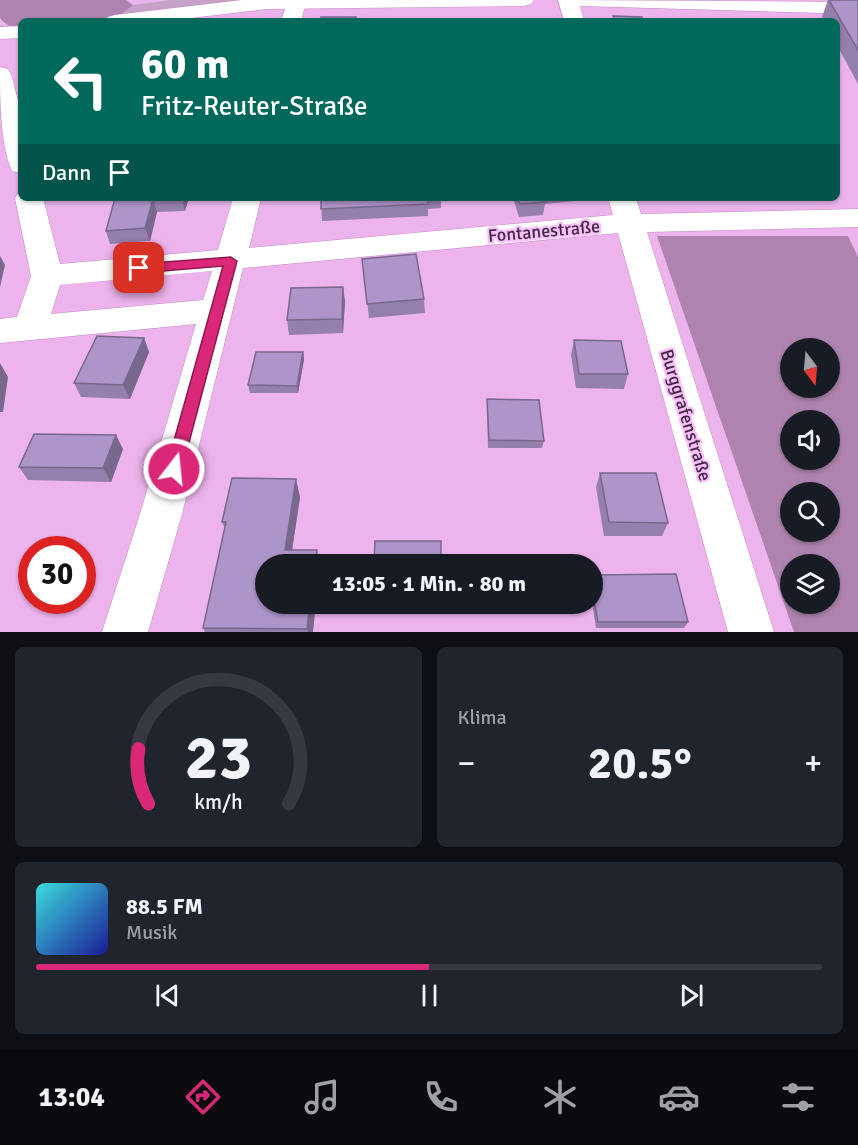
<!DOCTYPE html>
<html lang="de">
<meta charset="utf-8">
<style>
:root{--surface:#171b24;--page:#20242c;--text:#f1f3f6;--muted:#9ea1a6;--line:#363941;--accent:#db2777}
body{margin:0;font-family:Signika,sans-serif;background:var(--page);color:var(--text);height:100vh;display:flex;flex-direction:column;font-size:22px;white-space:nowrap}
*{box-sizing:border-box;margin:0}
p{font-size:20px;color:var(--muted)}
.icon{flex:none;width:33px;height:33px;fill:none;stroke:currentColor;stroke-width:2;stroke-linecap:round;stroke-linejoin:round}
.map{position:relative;height:632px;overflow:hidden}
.sheet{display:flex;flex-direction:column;gap:15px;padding:15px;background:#0d0f14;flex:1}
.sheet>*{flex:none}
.banner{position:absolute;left:18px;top:18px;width:822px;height:183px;border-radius:9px;box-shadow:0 2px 4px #0004;background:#00695c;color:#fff;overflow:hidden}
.needle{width:39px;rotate:164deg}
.controls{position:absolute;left:780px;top:338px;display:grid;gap:12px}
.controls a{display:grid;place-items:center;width:60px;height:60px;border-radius:50%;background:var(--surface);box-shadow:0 2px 4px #0004;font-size:30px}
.speed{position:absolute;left:18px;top:536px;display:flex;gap:12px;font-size:30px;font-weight:700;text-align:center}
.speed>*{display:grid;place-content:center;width:78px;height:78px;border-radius:50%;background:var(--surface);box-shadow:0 2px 4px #0004;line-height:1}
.speed .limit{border:9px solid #d22;background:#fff;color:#111}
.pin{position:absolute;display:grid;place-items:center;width:51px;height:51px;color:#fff;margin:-26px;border-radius:12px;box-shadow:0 3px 9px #0006}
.me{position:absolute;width:66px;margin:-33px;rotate:16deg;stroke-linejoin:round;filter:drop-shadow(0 0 4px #0008)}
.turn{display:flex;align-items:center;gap:21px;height:126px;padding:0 24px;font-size:27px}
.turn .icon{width:78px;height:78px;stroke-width:2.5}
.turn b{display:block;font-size:42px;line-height:51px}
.then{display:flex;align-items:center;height:57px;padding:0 24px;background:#0003;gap:12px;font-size:22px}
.big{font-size:45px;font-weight:800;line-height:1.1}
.sheet .card{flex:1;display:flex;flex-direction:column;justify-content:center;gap:9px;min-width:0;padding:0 21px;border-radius:9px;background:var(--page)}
.sheet .dial{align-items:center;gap:0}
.dial svg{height:156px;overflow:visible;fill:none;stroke:var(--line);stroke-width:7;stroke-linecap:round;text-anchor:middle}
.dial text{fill:var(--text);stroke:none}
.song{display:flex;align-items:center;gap:18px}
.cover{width:72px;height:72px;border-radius:9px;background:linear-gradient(135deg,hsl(180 70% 55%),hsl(240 70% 35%))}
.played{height:6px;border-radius:3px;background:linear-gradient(90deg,var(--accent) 50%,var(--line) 50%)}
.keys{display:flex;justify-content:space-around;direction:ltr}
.heat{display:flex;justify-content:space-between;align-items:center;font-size:33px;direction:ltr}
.sheet .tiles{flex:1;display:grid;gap:15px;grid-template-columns:1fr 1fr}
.card:last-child{grid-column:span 2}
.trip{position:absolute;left:255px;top:554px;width:348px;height:60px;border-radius:30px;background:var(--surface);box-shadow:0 2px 4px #0004;font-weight:800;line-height:60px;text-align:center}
.tab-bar{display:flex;height:96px;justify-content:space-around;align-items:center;background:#090b0e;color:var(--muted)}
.tab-bar .icon{width:42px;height:42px}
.tab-bar .on{color:var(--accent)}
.tab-bar b{font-size:27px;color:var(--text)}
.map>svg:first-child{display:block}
.green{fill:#c7a2c8}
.forest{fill:#ae83af;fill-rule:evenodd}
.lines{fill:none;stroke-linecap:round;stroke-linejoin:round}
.minor-casing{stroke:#c38cc5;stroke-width:1}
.major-casing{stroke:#c38cc5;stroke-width:1}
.minor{fill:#fff;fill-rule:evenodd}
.major{fill:#fff;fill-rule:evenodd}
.wall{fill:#957fad}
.shaded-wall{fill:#79688d}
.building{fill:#ad94c9;stroke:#79688d;stroke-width:1.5}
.route{fill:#db2777;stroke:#8e194d;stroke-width:1.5}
.labels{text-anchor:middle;stroke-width:4.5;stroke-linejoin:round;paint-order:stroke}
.street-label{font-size:18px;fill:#3f2940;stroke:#f9bffb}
</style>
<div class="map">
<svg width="858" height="632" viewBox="0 0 858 632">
<rect width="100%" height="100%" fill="#ecb3ed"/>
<!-- green -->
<polygon class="green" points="170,0 261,0 119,16 133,5"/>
<!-- forest -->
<g class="forest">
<path d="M 0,0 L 126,0 L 133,5 L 119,16 L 84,21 L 21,21 L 21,27 C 11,28 6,25 0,18 Z"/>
<path d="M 657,236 L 848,236 L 858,257 L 858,632 L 794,632 ZM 790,348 L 830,348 L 830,387 L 790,387 ZM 790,420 L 830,420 L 830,459 L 790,459 ZM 790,492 L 830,492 L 830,531 L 790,531 ZM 790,564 L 830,564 L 830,603 L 790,603 Z"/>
</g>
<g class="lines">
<!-- minor casing -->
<g class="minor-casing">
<g id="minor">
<polygon points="288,0 304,0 306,2 301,21 281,21"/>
<polygon points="558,0 578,0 584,21 564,21"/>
<path d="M 0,67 L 8,69 L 11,74 L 21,112 L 21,173 L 12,171 C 0,146 0,96 0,67 Z"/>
<path d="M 19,192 L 21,192 L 21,198 L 43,198 L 60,264 L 218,250 L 233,198 L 261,198 L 249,248 L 613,215 L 608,198 L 636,198 L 641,214 L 858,209 L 858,227 L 647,232 L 774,632 L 728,632 L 618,233 L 243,268 L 182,514 L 148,632 L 102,632 L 140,514 L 196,324 L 0,343 L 0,319 L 17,317 L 31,276 L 15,198 ZM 212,271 L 203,300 L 51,314 L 60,285 Z"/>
</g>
</g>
<!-- major casing -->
<g class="major-casing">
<g id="major">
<polygon points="242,0 534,0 531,4 524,6 267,9 166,21 105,21 108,17 115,15"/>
<polygon points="571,0 858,2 858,14 581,6 574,4"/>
<polygon points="21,26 21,38 0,39 0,27"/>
</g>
</g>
<!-- minor -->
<use href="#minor" class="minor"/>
<!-- major -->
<use href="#major" class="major"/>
</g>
<!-- wall -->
<g class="wall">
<polygon points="828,0 858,0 858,84 837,45 837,21 824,21 822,17"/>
<polygon points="115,198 189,198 185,211 157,212 150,241 110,244 106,231"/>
<polygon points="321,198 441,198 441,208 428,209 428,216 322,221"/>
<polygon points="513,198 584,198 584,200 545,204 543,215 519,217"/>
<polygon points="362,259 424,299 425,313 369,318"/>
<polygon points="345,301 343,333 289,335 287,320"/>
<polygon points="144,338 149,352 130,399 81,397 74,383"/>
<polygon points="574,340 628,374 624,389 576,388 571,355"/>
<polygon points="303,352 304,359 298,393 250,393 248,385"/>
<polygon points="487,399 544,441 542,448 488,448 487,407"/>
<polygon points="123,449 111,482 28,480 19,467"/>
<polygon points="600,473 668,523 662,536 604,536 596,487"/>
<polygon points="300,497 292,550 313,632 205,632 203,628 225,529 222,522"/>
<polygon points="592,575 688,622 684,628 596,628 592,603"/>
<polygon points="373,603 441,603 441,608 374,607"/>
</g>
<!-- shaded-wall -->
<g class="shaded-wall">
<polygon points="182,198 189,198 185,211"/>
<polygon points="153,199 157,212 150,241 145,228"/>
<polygon points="0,256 5,265 0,287"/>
<polygon points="343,287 345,301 343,333 342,319"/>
<polygon points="144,338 149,352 130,399 123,385"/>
<polygon points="303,352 304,359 298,393 297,386"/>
<polygon points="0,363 8,377 3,412 0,412"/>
<polygon points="116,435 123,449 111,482 103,468"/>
<polygon points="296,479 300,497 290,564 285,550"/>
<polygon points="317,550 320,564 315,564"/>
<polygon points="310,603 316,603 313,632 308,632 307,629"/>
</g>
<!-- building -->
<g class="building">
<polygon points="829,0 858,0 858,50"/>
<polygon points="613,16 642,17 643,21 615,21"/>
<polygon points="321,17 356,17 355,21 321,21"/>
<polygon points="115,198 174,198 153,199 145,228 106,231"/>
<polygon points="321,198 427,198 428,204 321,209"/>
<polygon points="518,198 543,198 545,202 520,204"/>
<polygon points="416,254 424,299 367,304 362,259"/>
<polygon points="343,287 342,319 287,320 291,288"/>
<polygon points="97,336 144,338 123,385 74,383"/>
<polygon points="574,340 621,341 628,374 579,374"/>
<polygon points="256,352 303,352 297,386 248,385"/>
<polygon points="487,399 539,400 544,441 489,440"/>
<polygon points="34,434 116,435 103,468 19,467"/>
<polygon points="600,473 656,473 668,523 609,522"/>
<polygon points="232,478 296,479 285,550 317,550 315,564 266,564 266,603 310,603 307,629 203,628 226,522 222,522"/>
<polygon points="375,541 441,541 441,564 374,564"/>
<polygon points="676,574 688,622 598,622 592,589 592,575"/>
</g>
<!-- route -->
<polygon class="route" points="231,257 237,261 182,469 180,473 174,476 168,473 166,469 223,266 139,273 132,268 139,264"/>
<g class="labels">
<!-- street labels -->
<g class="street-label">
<text transform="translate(544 231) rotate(-5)" y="6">Fontanestraße</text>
<text transform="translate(686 415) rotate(73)" y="6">Burggrafenstraße</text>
</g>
</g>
</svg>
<div class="controls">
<a><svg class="needle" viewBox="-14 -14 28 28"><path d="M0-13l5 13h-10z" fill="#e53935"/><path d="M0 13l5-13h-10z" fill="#9ea1a6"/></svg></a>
<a><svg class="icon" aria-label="sound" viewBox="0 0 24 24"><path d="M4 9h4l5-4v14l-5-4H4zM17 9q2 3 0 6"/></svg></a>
<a><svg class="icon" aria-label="search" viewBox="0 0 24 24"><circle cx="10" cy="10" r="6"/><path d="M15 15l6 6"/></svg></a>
<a><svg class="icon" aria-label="layers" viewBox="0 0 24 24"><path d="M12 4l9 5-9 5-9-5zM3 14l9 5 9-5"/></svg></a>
</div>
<div class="speed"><div class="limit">30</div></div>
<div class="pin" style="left:139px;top:268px;background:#d93025"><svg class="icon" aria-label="arrive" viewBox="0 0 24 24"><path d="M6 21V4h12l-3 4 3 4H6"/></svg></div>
<svg class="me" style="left:174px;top:469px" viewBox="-20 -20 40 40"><circle r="17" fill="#db2777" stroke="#fff" stroke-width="3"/><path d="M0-11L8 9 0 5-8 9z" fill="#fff"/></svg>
<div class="trip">13:05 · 1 Min. · 80 m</div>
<div class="banner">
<div class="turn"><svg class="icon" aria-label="left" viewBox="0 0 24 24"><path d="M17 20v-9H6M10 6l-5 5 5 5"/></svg><div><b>60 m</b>Fritz-Reuter-Straße</div></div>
<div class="then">Dann<svg class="icon" aria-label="arrive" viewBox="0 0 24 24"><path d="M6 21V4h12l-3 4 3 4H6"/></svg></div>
</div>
</div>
<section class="sheet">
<div class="tiles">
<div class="card dial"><svg viewBox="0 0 100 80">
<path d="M14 69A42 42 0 1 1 86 69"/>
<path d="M14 69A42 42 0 0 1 9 41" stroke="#db2777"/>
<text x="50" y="56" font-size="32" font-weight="700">23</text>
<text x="50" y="72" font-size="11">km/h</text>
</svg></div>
<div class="card"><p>Klima</p>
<div class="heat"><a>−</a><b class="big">20.5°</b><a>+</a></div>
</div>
<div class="card">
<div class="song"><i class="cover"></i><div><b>88.5 FM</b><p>Musik</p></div></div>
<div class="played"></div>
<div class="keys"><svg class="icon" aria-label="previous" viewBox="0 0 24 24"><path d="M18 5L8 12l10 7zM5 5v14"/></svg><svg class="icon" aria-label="pause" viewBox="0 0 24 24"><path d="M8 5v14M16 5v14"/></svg><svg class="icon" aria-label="next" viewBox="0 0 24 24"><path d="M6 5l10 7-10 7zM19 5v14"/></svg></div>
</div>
</div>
</section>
<nav class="tab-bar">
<b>13:04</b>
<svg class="icon on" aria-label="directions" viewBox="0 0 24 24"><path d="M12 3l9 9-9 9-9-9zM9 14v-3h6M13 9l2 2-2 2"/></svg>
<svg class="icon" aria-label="music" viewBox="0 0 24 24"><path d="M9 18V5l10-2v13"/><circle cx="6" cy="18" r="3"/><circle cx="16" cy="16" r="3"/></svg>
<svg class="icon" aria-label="phone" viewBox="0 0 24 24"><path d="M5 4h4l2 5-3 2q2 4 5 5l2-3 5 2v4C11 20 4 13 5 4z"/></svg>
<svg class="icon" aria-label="climate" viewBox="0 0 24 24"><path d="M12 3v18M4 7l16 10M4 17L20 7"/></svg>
<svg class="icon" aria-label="car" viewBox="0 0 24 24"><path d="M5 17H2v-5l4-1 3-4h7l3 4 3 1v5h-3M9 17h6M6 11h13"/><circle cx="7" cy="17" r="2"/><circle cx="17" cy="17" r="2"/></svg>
<svg class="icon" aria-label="filters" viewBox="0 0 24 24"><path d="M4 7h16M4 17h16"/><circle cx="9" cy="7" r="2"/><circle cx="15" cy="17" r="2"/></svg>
</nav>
